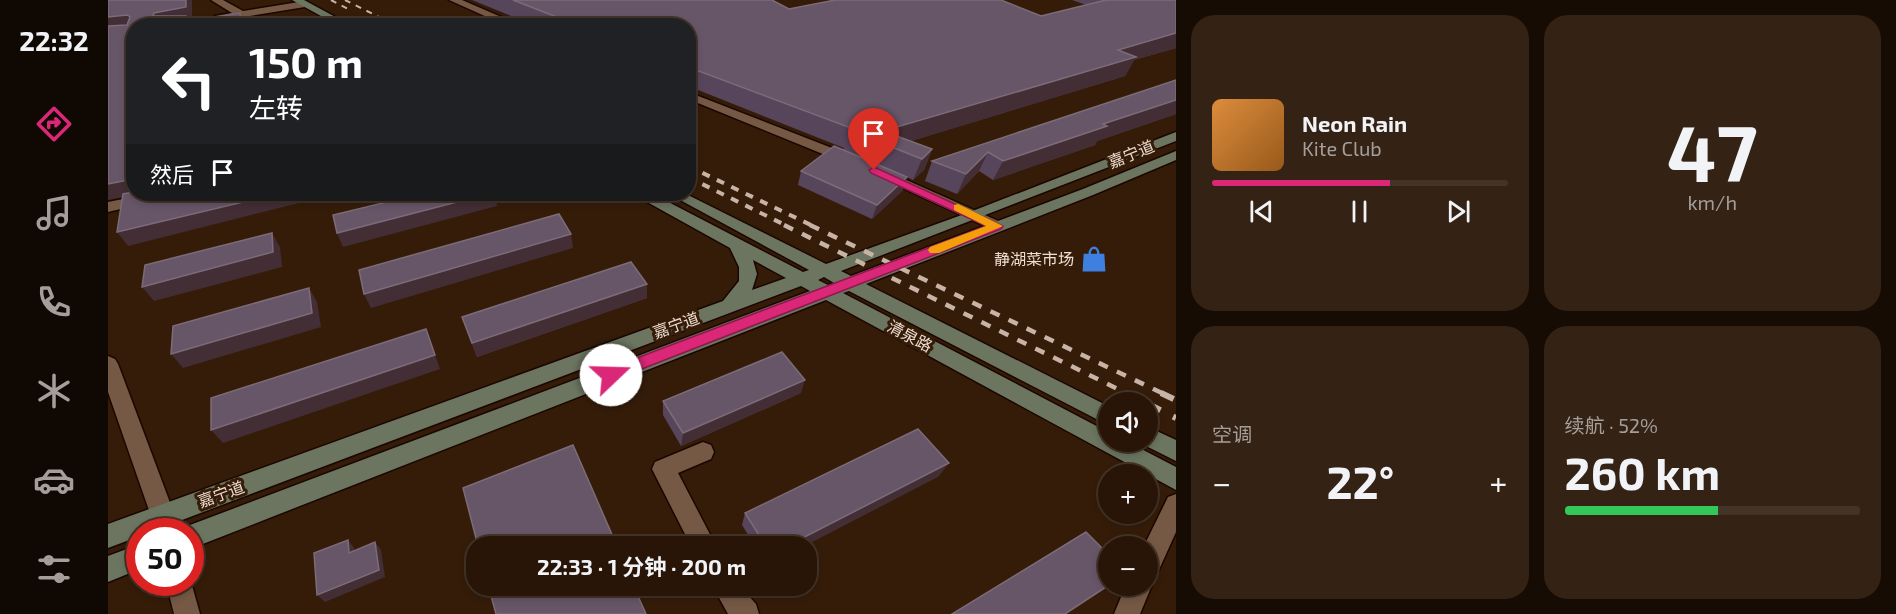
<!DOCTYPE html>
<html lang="zh">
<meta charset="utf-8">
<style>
:root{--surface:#281507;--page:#342215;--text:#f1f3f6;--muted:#a59f9b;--line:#443428;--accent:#db2777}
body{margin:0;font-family:"Exo 2","Noto Sans SC",sans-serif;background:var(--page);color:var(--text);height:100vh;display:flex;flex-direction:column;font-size:22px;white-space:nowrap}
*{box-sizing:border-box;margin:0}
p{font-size:20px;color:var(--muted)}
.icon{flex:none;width:33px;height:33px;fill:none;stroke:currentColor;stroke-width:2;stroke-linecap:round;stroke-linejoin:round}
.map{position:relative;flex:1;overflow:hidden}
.sheet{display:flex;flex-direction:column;gap:15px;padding:15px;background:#160c04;width:720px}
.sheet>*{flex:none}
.guide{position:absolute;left:18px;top:18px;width:570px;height:183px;border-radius:24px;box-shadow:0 3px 9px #0003,0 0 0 2px var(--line);background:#202124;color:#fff;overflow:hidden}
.tools{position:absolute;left:990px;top:392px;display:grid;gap:12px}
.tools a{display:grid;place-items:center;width:60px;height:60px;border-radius:50%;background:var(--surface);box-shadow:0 3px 9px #0003,0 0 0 2px var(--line);font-size:30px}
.speed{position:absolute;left:18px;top:518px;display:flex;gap:12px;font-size:30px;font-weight:700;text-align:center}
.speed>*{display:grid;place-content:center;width:78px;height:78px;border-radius:50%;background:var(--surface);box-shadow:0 3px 9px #0003,0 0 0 2px var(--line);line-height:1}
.speed .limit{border:9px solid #d22;background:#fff;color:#111}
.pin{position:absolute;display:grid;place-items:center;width:51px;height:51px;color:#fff;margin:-62px -26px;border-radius:50% 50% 50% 0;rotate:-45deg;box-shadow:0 0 6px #0007}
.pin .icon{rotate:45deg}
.me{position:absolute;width:66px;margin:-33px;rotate:69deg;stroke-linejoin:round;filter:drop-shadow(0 0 4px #0008)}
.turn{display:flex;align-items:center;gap:21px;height:126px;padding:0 24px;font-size:27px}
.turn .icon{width:78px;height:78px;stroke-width:2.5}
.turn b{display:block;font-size:42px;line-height:51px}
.then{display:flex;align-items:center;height:57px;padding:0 24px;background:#0003;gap:12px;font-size:22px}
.big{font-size:45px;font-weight:700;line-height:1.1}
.sheet .tile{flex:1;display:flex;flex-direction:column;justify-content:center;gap:9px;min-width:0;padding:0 21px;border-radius:24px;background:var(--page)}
.sheet .dial{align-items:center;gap:0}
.dial b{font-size:78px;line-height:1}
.song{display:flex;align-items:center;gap:18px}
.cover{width:72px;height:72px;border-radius:9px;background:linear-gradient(135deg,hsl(30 70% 55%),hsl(30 70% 35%))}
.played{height:6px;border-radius:3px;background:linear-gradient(90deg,var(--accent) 60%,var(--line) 60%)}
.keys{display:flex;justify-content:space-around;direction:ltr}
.heat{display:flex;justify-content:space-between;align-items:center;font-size:33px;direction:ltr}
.charge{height:9px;border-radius:4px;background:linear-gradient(90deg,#34c759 52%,var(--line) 0)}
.sheet .tiles{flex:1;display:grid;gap:15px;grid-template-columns:repeat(2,1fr)}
.trip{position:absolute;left:358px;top:536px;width:351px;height:60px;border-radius:24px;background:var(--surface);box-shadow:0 3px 9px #0003,0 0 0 2px var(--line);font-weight:700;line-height:60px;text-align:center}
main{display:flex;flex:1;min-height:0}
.tab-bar{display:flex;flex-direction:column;width:108px;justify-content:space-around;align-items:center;background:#100803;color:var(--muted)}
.tab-bar .icon{width:42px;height:42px}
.tab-bar .selected{color:var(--accent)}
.tab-bar b{font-size:27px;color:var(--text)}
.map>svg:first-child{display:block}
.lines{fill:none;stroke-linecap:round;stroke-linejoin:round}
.street-casing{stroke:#1b0600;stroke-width:3}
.secondary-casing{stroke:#1b0600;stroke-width:3}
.street{fill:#755945;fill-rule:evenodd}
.secondary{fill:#6b7560;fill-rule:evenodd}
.rail-far3{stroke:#c7b4a7;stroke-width:2;stroke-dasharray:6 6;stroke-linecap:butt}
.rail-far2{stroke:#c7b4a7;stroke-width:4;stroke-dasharray:8 8;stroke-linecap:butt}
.rail-far1{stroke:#c7b4a7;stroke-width:4.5;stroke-dasharray:10 10;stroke-linecap:butt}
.rail{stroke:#c7b4a7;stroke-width:6;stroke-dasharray:14 14;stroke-linecap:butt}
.wall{fill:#57455c}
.shaded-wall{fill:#432e35}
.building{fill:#675668;stroke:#7c6b78;stroke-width:1.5}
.route{fill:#db2777;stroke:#8e194d;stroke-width:1.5}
.slow{fill:#f59e0b}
.labels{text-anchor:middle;stroke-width:6;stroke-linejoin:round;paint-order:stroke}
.street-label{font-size:16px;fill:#eddcd0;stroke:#351c09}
.poi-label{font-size:16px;fill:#eddcd0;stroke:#351c09;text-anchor:end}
</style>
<main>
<nav class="tab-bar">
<b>22:32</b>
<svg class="icon selected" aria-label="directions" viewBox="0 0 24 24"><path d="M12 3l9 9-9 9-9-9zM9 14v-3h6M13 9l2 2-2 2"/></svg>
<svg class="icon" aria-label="music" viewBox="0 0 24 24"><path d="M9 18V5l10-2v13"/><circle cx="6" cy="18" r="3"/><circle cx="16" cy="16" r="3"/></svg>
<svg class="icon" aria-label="phone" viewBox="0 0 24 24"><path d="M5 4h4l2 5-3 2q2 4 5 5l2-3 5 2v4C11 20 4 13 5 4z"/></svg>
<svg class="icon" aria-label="climate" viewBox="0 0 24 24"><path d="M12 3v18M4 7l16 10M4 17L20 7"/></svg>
<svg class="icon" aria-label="car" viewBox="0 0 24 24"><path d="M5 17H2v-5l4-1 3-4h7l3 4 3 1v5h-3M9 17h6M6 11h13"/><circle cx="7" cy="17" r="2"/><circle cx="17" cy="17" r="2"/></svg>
<svg class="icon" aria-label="filters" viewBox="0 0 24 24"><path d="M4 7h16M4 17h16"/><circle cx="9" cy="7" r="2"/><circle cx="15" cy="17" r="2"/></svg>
</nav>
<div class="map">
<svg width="1068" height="614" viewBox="0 0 1068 614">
<rect width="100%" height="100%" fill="#351c09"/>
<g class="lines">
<!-- street casing -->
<g class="street-casing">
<g id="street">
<polygon points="103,0 115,0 135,11 197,1 202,4 197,7 110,21 105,18 107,16 124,13"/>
<polygon points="341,0 354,0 414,26 399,26"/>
<polygon points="580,92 747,157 749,160 747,163 737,163 580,99"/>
<polygon points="776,170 895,223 897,226 889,231 883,229 771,177 769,174"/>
<polygon points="40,194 65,194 63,197 0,212 0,202"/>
<polygon points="0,356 7,359 10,364 67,516 70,531 46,531 43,516 0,392"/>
<polygon points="595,442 603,445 606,452 603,459 570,473 608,546 583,546 544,469 547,462"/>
<polygon points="1068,494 1068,532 1049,574 1041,577 1044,585 1032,614 1006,614 1018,585 1040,585 1040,546 1036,546 1060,497"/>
<polygon points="82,578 92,614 66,614 58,582 82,582"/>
<polygon points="604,585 631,585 648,604 651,614 620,614"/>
</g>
</g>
<!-- secondary casing -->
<g class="secondary-casing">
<g id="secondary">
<polygon points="184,0 196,0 244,26 231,26"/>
<path d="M 1068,132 L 1068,141 L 733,271 L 743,276 L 975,189 L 1068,151 L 1068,160 L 985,195 L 758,284 L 1000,406 L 1000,425 L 741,291 L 735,293 L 1000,432 L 1000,441 L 1018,441 L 1068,467 L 1068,490 L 718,300 L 82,549 L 82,531 L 72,531 L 82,525 L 702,291 L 693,286 L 45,531 L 32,531 L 32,536 L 0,548 L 0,524 L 615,301 L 631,281 L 631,267 L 622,248 L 530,197 L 528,194 L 545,194 L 695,272 L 701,270 L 561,194 L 578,194 L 718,264 L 862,212 ZM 645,260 L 678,278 L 644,290 L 649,274 ZM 716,277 L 726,283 L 720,285 L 710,280 Z"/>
<polygon points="1040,427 1068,440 1068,461 1032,443 1032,441 1040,441"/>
<polygon points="32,544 32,569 0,582 0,556"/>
</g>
</g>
<!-- street -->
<use href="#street" class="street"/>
<!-- secondary -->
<use href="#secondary" class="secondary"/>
<!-- rail-far3 -->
<g class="rail-far3">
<polyline points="223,0 242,10"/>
<polyline points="237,0 289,26"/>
</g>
<!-- rail-far2 -->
<g class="rail-far2">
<polyline points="580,166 705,226"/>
<polyline points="580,177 679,226"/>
</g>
<!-- rail-far1 -->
<g class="rail-far1">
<polyline points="676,225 1020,394"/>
<polyline points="702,225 1056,394"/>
</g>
<!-- rail -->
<g class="rail">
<polyline points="1017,393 1036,402"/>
<polyline points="1053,393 1068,400"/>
<polyline points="1040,404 1068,418"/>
</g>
</g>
<!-- wall -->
<g class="wall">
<polygon points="364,0 664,0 681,9 933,16 978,5 964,0 1068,0 1068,48 1026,60 1017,76 803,141 824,149 816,170 805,180 799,177 794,191 764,219 690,185 693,171 735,150 736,148 580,86 580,26 428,26"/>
<polygon points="1068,80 1068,114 989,141 987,145 885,180 871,171 849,194 817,181 824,161"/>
<polygon points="539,284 539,298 369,357 354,317"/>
<polygon points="693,393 573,446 555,415 555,401"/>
<polygon points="831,476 696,546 647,546 634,525 637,513"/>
</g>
<!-- shaded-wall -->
<g class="shaded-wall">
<polygon points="78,0 84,0 84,18 79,19 83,26 45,16 46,13"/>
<polygon points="132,13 137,26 133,26"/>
<polygon points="19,15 26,26 0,29 0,17"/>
<polygon points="1068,33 1068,48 1026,60 1017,76 784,147 775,131 1010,50"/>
<polygon points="1068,100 1068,114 989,141 987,145 885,180 895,161 995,124"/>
<polygon points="824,149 816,170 805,180 814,159"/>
<polygon points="880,152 871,171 849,194 858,174"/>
<polygon points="799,177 794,191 764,219 769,205"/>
<polygon points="26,179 26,194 31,194 0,200 0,184"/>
<polygon points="169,194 202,194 203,200 20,246 9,232"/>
<polygon points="380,194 387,194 389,206 235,247 229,233"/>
<polygon points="164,233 172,247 174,267 46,301 34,287"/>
<polygon points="463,234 465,248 263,308 256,294"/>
<polygon points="539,284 539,298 369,357 364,343"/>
<polygon points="201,288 209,302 213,327 75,368 63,354"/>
<polygon points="318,329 332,369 115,443 103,430"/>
<polygon points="697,380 693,393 573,446 575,433"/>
<polygon points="841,463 831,476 696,546 679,546"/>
<polygon points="240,540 246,548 248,560 241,553"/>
<polygon points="267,542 273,550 277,577 217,602 209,595"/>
</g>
<!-- building -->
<g class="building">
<polygon points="0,0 78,0 78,7 46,13 45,16 78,16 78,22 132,13 133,26 26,26 26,179 0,184 0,26 19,25 22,17 19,15 0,17"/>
<polygon points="405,0 664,0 681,9 727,0 893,0 933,16 998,0 1068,0 1068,33 1010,50 1028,57 775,131 824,149 814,159 741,130 743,128 580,67 580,26 472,26"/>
<polygon points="1068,80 1068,100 995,124 999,126 895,161 880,152 858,174 824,161"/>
<polygon points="726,146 799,177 769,205 693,171"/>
<polygon points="26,192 26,194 169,194 9,232 15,194"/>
<polygon points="312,194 380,194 229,233 225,215"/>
<polygon points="451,214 463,234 256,294 251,270"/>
<polygon points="164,233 165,252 34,287 37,265"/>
<polygon points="523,262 539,284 364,343 354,317"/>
<polygon points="201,288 204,313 63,354 65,326"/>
<polygon points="318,329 327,355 103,430 103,398"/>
<polygon points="674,352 697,380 575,433 555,401"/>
<polygon points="810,429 841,463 679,546 658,546 637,513"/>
<polygon points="465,445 509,546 370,546 355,488"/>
<polygon points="978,532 1000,554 1001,585 957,614 844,614"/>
<polygon points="240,540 241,553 267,542 271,570 209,595 206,553"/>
<polygon points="380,585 525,585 538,614 388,614"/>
</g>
<!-- route -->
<polygon class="route" points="766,167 895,226 893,229 508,379 497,379 495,375 497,370 878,226 763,173 761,170"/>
<!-- slow -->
<polygon class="slow" points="850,204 895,226 831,253 822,253 820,250 822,247 878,226 846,210 846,205"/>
<!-- icons -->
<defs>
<g id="shop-bare" transform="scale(2.07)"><path d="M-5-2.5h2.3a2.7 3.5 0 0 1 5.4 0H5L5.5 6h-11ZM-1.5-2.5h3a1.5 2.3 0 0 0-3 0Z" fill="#3f7fe0" stroke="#351c09" stroke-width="2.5" paint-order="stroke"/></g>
</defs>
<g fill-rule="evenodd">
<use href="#shop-bare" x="986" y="259"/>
</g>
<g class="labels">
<!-- street labels -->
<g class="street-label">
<text transform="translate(1023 154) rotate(-22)" y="6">嘉宁道</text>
<text transform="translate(568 325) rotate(-20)" y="6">嘉宁道</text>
<text transform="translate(802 336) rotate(28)" y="6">清泉路</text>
<text transform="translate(113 494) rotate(-20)" y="6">嘉宁道</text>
</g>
<!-- poi labels -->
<g class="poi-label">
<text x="966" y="265">静湖菜市场</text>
</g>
</g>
</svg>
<div class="tools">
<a><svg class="icon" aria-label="sound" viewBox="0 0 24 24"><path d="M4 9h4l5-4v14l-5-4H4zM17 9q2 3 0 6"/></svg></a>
<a>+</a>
<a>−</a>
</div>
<div class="speed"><div class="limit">50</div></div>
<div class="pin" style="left:766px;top:170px;background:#d93025"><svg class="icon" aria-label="arrive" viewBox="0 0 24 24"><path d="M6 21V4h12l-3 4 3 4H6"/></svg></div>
<svg class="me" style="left:503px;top:375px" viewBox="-20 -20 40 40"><circle r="19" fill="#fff"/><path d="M0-13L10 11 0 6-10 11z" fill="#db2777"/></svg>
<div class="trip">22:33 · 1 分钟 · 200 m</div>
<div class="guide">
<div class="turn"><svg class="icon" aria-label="left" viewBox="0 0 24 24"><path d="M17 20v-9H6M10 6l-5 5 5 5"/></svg><div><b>150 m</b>左转</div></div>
<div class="then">然后<svg class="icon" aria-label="arrive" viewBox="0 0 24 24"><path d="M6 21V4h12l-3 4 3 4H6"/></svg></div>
</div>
</div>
<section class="sheet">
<div class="tiles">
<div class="tile">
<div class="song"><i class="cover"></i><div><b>Neon Rain</b><p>Kite Club</p></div></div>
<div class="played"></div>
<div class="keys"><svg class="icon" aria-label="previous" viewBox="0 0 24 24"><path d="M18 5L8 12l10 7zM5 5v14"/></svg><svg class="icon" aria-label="pause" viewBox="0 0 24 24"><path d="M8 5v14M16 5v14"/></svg><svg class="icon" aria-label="next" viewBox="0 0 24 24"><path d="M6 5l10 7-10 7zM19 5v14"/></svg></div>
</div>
<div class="tile dial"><b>47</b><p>km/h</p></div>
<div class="tile"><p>空调</p>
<div class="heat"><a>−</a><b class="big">22°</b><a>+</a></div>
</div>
<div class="tile"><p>续航 · 52%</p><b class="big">260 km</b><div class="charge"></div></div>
</div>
</section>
</main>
